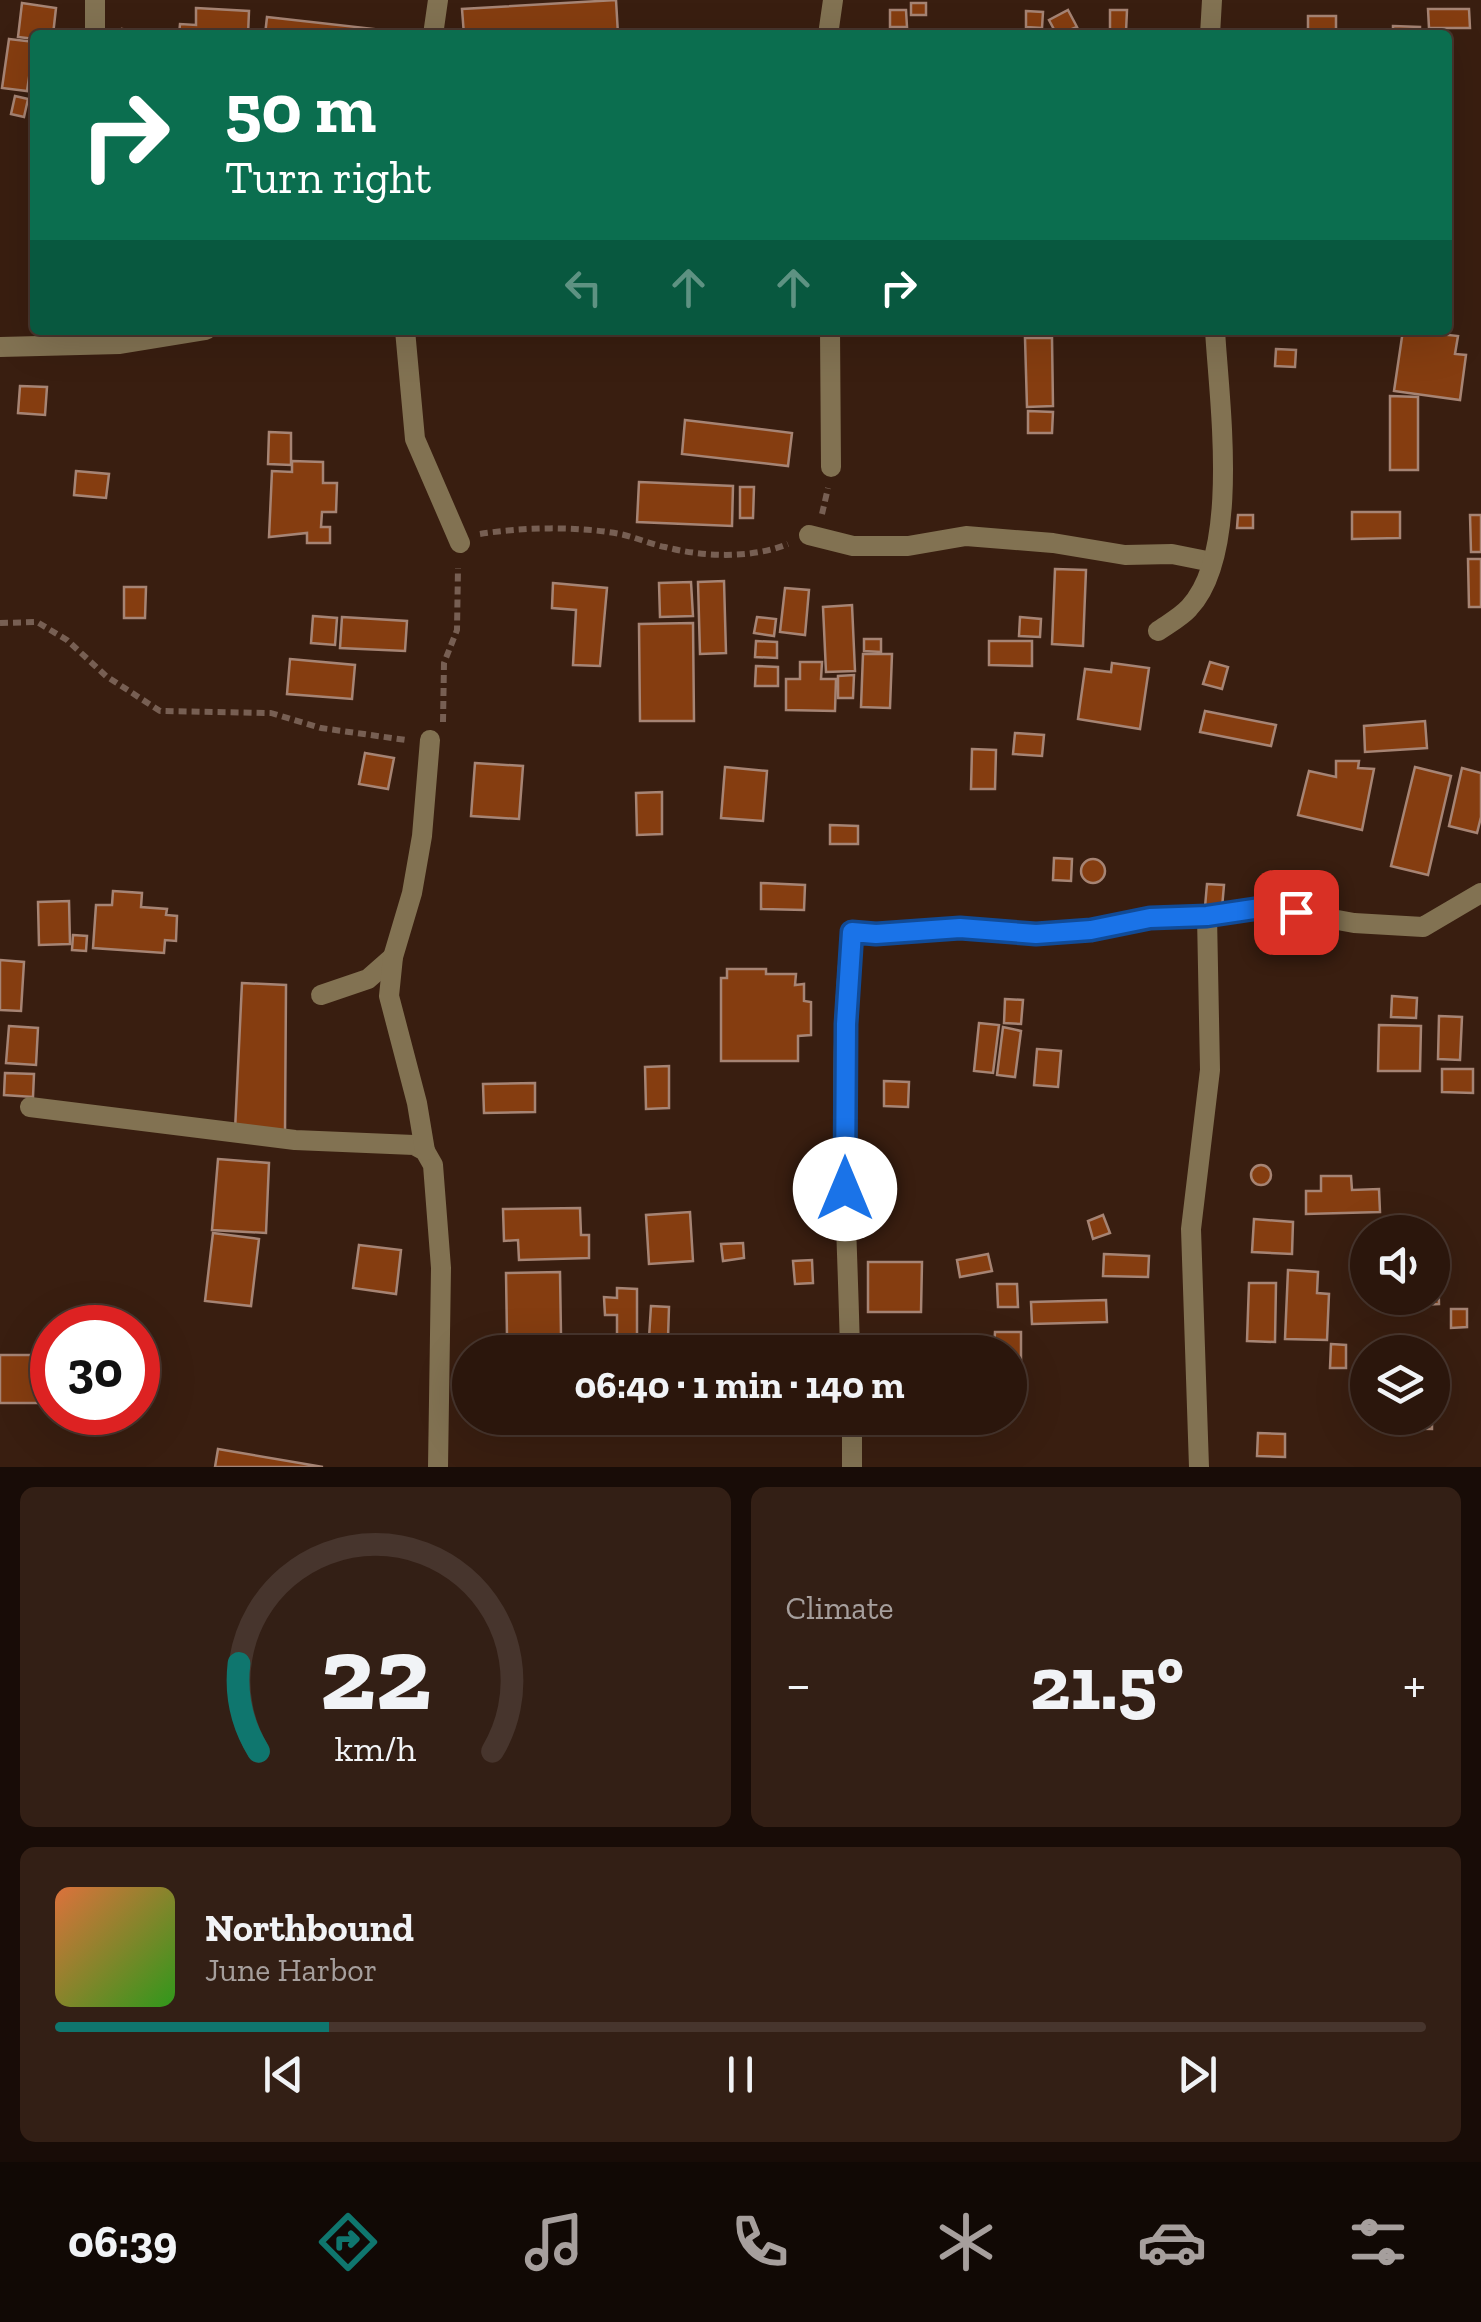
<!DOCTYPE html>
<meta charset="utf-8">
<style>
:root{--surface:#2b160c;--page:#331f15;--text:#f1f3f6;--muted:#a69f9d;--line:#47352d;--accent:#0f766e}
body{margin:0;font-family:"Zilla Slab",serif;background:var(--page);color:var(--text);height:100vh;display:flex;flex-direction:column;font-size:38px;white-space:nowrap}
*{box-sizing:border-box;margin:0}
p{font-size:32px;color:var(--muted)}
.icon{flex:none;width:55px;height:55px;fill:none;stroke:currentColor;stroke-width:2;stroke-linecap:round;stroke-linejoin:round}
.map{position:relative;height:1467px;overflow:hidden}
.sheet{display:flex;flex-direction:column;gap:20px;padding:20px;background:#180c07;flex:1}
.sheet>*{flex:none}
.guide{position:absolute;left:30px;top:30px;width:1422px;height:305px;border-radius:10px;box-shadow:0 10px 40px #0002,0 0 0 2px var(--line);background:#0b6e4f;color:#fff;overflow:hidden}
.buttons{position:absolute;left:1350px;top:1215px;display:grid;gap:20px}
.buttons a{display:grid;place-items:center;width:100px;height:100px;border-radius:50%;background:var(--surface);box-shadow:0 10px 40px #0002,0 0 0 2px var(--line);font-size:50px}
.speed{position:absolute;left:30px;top:1305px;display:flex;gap:20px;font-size:50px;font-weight:700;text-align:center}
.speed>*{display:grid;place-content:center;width:130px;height:130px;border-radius:50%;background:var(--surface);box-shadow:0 10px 40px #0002,0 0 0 2px var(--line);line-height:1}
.speed .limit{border:15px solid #d22;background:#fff;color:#111}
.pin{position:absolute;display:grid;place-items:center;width:85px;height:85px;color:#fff;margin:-42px;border-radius:20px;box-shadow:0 5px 15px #0006}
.me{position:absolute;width:110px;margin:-55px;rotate:0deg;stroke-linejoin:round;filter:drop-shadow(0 0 8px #0008)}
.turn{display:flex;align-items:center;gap:35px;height:210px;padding:0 30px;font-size:45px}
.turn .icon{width:130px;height:130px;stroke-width:2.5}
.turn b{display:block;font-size:70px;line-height:85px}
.lanes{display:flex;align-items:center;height:95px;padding:0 30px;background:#0003;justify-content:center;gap:50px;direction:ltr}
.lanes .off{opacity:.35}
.big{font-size:75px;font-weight:700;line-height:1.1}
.sheet .tile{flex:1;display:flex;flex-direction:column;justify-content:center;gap:15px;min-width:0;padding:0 35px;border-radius:15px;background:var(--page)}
.sheet .dial{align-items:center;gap:0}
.dial svg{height:260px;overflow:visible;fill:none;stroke:var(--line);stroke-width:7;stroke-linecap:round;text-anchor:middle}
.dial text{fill:var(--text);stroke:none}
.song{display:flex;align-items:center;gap:30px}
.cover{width:120px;height:120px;border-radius:15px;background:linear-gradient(135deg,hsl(20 70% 55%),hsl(110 70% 35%))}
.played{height:10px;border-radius:5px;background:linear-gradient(90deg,var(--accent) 20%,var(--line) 20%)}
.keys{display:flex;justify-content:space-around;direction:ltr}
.heat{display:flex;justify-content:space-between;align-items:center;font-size:55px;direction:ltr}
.sheet .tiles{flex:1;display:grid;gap:20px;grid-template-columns:1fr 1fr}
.tile:last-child{grid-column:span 2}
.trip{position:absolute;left:452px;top:1335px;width:575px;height:100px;border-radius:50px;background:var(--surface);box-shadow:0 10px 40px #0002,0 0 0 2px var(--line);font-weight:700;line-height:100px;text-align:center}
.tabs{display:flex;height:160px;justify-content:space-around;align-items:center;background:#110905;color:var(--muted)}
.tabs .icon{width:70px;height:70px}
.tabs .selected{color:var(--accent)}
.tabs b{font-size:45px;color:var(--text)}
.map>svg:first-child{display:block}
.building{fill:#853d10;stroke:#a68474;stroke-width:2.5}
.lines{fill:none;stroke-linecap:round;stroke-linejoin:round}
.path{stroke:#775f53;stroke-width:6;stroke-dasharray:8 5;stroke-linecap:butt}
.street{stroke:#827252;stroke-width:20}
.route-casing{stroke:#114b97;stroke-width:25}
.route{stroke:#1a73e8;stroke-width:18}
</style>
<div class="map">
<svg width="1481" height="1467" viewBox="0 0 1481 1467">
<rect width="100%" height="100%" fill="#391e10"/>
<!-- building -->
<g class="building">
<polygon points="616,0 618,34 464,35 462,9"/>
<polygon points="22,3 56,8 53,35 35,35 35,39 18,37"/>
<rect x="911" y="3" width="15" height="12"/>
<polygon points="196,8 249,11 248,35 179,35 180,24 196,25"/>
<polygon points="1428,9 1469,9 1470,28 1429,28"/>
<polygon points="890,10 906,10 907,27 890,27"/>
<polygon points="1068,10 1077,27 1057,35 1049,20"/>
<polygon points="1110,10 1127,10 1126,32 1110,32"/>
<polygon points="1026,11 1043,12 1042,28 1026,27"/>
<polygon points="1308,16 1336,16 1336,33 1356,35 1295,35 1308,33"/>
<polygon points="267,17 401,32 401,35 265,35"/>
<polygon points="1393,26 1420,27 1420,35 1393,35"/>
<polygon points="122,29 160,35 121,35"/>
<polygon points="9,39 35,42 35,72 30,71 27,91 2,88"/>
<polygon points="15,96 28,99 24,117 11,114"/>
<polygon points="1403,330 1458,336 1455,354 1466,355 1460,400 1394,391"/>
<polygon points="1025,338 1052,338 1053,406 1027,407"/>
<polygon points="1276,349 1296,350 1295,367 1275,366"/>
<polygon points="20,386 47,387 45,415 18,413"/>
<polygon points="1390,396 1418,397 1418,470 1390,470"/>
<polygon points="1028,411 1053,412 1052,433 1028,433"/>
<polygon points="685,420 792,433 788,466 682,454"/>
<polygon points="269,432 291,433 291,465 268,464"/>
<polygon points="292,461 323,462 323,483 337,483 336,512 322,512 321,527 330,527 330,543 307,543 307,533 269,537 272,471 292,472"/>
<polygon points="76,471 109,474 106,498 74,495"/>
<polygon points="639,482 733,486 732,526 637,522"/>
<polygon points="740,487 754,487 753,518 740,518"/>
<polygon points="1352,512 1400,512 1400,538 1352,539"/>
<polygon points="1238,515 1253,515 1253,528 1237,528"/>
<polygon points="1470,515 1481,515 1481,552 1471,552"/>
<polygon points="1468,559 1481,559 1481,607 1469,607"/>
<polygon points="1055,569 1086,570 1083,646 1052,644"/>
<polygon points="724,581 726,653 700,654 698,582"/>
<polygon points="691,582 693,616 660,617 659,583"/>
<polygon points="553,583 607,588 600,666 573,665 576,610 552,608"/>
<polygon points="124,587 146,587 145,618 124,618"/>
<polygon points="785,588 809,590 805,635 780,632"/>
<polygon points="852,605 855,671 826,672 823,607"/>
<polygon points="313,616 337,618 335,645 311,643"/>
<polygon points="342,617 407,621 405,651 340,648"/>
<polygon points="757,617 776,619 774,636 754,633"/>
<polygon points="1020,617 1041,619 1040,637 1019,636"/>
<polygon points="693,623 694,721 640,721 639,624"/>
<polygon points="864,639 881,639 881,652 864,651"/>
<polygon points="756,641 777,642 777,658 755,657"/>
<polygon points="989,641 1032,641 1032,666 989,665"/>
<polygon points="863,654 892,654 890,708 861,707"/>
<polygon points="290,659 355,665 352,699 287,694"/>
<polygon points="800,662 822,662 821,679 836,679 835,711 786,710 786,679 800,679"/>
<polygon points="1210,662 1228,667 1222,689 1203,684"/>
<polygon points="1112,663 1149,668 1140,729 1078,719 1085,669 1111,672"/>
<polygon points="756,666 778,667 778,686 755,686"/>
<polygon points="854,675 853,698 838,698 838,676"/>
<polygon points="1205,711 1276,725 1271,746 1200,732"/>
<polygon points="1425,721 1427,748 1365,752 1364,726"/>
<polygon points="1015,733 1044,735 1042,756 1013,754"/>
<polygon points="972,749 996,750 995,789 971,789"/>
<polygon points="365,753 394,758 388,789 359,784"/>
<polygon points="1336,761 1359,761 1358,768 1374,769 1362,830 1298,815 1309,771 1336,777"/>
<polygon points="475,763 523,766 519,819 471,816"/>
<polygon points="725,767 767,771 763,821 721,818"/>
<polygon points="1415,767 1451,776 1428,875 1391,866"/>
<polygon points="1462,768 1481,773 1481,817 1477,833 1449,826"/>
<polygon points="662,792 662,834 637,835 636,793"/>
<polygon points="830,825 858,826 858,844 830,844"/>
<polygon points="1054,858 1072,859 1071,881 1053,880"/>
<circle cx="1093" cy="871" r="12"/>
<polygon points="761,883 805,885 804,910 761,909"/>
<polygon points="1207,884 1224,885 1222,908 1205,907"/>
<polygon points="113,891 142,893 141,907 167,909 166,915 177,916 176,941 165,940 164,953 93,948 96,905 112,905"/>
<polygon points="69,901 70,944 39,945 38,902"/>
<polygon points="73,935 87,936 86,951 72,950"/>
<polygon points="0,960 24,962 21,1011 0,1010"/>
<polygon points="727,969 766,969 766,974 796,974 795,985 804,984 804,1001 811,1002 811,1035 798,1036 798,1061 721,1061 721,978 727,978"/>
<polygon points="242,983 286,985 285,1133 235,1130"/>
<polygon points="1392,996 1417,998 1416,1018 1391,1017"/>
<polygon points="1005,999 1023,1000 1021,1024 1004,1023"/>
<polygon points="1439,1016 1462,1017 1460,1060 1438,1059"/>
<polygon points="979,1023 999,1025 993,1073 974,1071"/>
<polygon points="1379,1025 1421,1026 1420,1071 1378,1071"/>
<polygon points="9,1026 38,1028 36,1065 6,1063"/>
<polygon points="1003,1027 1021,1031 1015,1077 997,1075"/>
<polygon points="1037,1049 1061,1051 1058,1087 1034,1085"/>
<polygon points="669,1066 669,1108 646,1109 645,1067"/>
<polygon points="1442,1069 1473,1069 1473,1093 1442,1092"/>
<polygon points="5,1073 34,1074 33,1097 4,1095"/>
<polygon points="884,1081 909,1082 908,1107 884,1106"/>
<polygon points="535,1083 535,1112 484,1113 483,1084"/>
<polygon points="218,1159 269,1163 266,1233 212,1230"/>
<circle cx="1261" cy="1175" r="10"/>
<polygon points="1321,1176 1351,1176 1352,1190 1379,1189 1380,1212 1306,1214 1306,1191 1321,1191"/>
<polygon points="580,1208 581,1235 589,1235 589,1258 519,1260 518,1240 504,1241 503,1209"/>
<polygon points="690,1212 693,1261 649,1264 646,1215"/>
<polygon points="1103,1215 1110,1233 1093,1239 1088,1221"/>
<polygon points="1254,1219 1293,1222 1292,1254 1252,1252"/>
<polygon points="213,1233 259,1239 251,1306 205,1301"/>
<polygon points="743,1243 744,1258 723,1261 721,1244"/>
<polygon points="359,1245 401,1250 396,1294 353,1288"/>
<polygon points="988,1254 992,1271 960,1277 957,1260"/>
<polygon points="1104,1254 1149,1256 1148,1277 1103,1276"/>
<polygon points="812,1260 813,1283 795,1284 793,1261"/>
<polygon points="868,1262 922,1262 921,1312 868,1312"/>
<polygon points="1438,1264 1439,1304 1419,1305 1419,1298 1432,1298 1432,1265"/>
<polygon points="1288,1270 1318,1272 1317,1293 1329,1294 1327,1340 1285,1339"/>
<polygon points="560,1272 561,1335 507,1336 506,1273"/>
<polygon points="1249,1283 1276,1283 1275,1342 1247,1341"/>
<polygon points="997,1284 1017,1284 1018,1307 998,1307"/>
<polygon points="617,1288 637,1289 637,1352 606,1352 606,1349 617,1349 617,1315 605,1315 604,1297 617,1298"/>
<polygon points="1106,1300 1107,1322 1032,1324 1031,1302"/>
<polygon points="651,1306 669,1307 668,1338 649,1338"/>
<polygon points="1451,1309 1467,1309 1467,1327 1451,1328"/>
<polygon points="995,1332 1021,1332 1021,1375 1010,1375 1010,1352 994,1352"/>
<polygon points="1331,1344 1346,1345 1346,1368 1330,1368"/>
<rect x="0" y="1355" width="42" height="48"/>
<polygon points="667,1418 781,1418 782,1432 667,1435"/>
<polygon points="1380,1418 1432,1418 1432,1429 1379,1428"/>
<polygon points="1258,1433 1285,1434 1285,1457 1257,1456"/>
<polygon points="218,1449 323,1467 215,1467"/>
</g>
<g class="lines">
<!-- path -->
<g class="path">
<polyline points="822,514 828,488"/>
<path d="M 480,534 C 523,527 577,526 620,534 C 635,537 650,544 665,547 C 703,557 751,559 788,544"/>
<polyline points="0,623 37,622 67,640 106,676 160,711 271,713 321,728 406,740"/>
<polyline points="443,722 444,663 457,630 458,568"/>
</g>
<!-- street -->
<g class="street">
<polyline points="95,35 95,0"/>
<polyline points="433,35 438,0"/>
<polyline points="828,35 833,0"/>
<polyline points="1210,35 1212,0"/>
<polyline points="405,330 415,439 460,543"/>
<polyline points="830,330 831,467"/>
<polyline points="0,347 120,344 206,330"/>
<polyline points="809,535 853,546 908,546 966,536 1053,543 1125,555 1172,554 1212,562"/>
<path d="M 1158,631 C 1168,624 1181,617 1189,608 C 1241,553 1219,401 1215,330"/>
<polyline points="321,995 368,979 393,957"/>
<polyline points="30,1107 295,1140 414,1145 425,1151 433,1165 441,1268 438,1467"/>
<polyline points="425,1151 417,1103 389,996 393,957 412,893 422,836 430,740"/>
<path d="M 850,1352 C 847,1213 836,1071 851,932 L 876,934 L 959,928 L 1035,934 L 1091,930 L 1150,919 L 1207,916"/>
<polyline points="852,1418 852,1467"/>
<polyline points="1199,1467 1191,1229 1210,1070 1207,916 1267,907 1354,923 1423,927 1481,893"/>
</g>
</g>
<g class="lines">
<!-- route casing -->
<g class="route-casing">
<polyline id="route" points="845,1189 846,1024 852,932 876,934 960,928 1036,934 1091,930 1150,918 1207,916 1267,907 1296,912"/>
</g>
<!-- route -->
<use href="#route" class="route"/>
</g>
</svg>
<div class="buttons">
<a><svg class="icon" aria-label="sound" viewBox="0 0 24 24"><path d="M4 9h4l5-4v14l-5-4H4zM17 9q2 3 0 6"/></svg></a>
<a><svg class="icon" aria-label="layers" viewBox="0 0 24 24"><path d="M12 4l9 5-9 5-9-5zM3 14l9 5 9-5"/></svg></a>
</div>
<div class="speed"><div class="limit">30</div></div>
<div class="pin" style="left:1296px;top:912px;background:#d93025"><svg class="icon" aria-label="arrive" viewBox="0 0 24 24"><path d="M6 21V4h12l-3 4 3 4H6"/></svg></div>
<svg class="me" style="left:845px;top:1189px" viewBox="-20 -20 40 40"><circle r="19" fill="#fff"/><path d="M0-13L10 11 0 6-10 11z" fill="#1a73e8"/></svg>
<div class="trip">06:40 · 1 min · 140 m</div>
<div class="guide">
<div class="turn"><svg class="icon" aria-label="right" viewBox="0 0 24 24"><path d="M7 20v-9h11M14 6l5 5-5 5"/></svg><div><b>50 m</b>Turn right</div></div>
<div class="lanes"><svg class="icon off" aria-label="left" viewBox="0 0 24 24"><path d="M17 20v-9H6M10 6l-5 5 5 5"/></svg><svg class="icon off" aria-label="ahead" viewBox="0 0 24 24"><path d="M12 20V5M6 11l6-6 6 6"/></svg><svg class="icon off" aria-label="ahead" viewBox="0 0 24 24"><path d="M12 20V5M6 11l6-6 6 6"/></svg><svg class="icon" aria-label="right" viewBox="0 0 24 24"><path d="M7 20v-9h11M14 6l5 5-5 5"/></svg></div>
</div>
</div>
<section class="sheet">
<div class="tiles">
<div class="tile dial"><svg viewBox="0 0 100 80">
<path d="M14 69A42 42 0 1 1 86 69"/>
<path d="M14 69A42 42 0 0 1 8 42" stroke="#0f766e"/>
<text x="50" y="56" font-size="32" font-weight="700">22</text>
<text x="50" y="72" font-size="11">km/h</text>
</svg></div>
<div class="tile"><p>Climate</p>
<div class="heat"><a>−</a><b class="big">21.5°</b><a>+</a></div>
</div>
<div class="tile">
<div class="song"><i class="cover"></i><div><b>Northbound</b><p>June Harbor</p></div></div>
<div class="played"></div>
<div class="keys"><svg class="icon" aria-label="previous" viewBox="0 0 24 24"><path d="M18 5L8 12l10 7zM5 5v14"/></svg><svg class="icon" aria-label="pause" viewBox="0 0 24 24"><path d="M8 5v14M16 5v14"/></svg><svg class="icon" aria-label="next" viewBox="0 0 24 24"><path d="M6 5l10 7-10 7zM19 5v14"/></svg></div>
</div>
</div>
</section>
<nav class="tabs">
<b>06:39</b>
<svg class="icon selected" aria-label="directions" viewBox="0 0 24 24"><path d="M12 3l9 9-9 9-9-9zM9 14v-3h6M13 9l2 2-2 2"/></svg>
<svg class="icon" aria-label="music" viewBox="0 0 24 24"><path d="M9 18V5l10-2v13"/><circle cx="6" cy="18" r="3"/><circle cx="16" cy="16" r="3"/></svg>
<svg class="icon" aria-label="phone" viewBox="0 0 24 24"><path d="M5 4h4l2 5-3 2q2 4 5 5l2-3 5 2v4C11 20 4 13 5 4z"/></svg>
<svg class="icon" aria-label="climate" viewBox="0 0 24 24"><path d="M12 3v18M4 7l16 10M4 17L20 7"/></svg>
<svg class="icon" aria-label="car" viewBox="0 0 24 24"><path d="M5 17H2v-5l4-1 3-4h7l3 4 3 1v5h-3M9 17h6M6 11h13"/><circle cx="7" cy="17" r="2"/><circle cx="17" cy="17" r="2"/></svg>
<svg class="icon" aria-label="filters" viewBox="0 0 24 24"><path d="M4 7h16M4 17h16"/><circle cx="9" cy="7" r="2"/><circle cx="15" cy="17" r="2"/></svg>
</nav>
